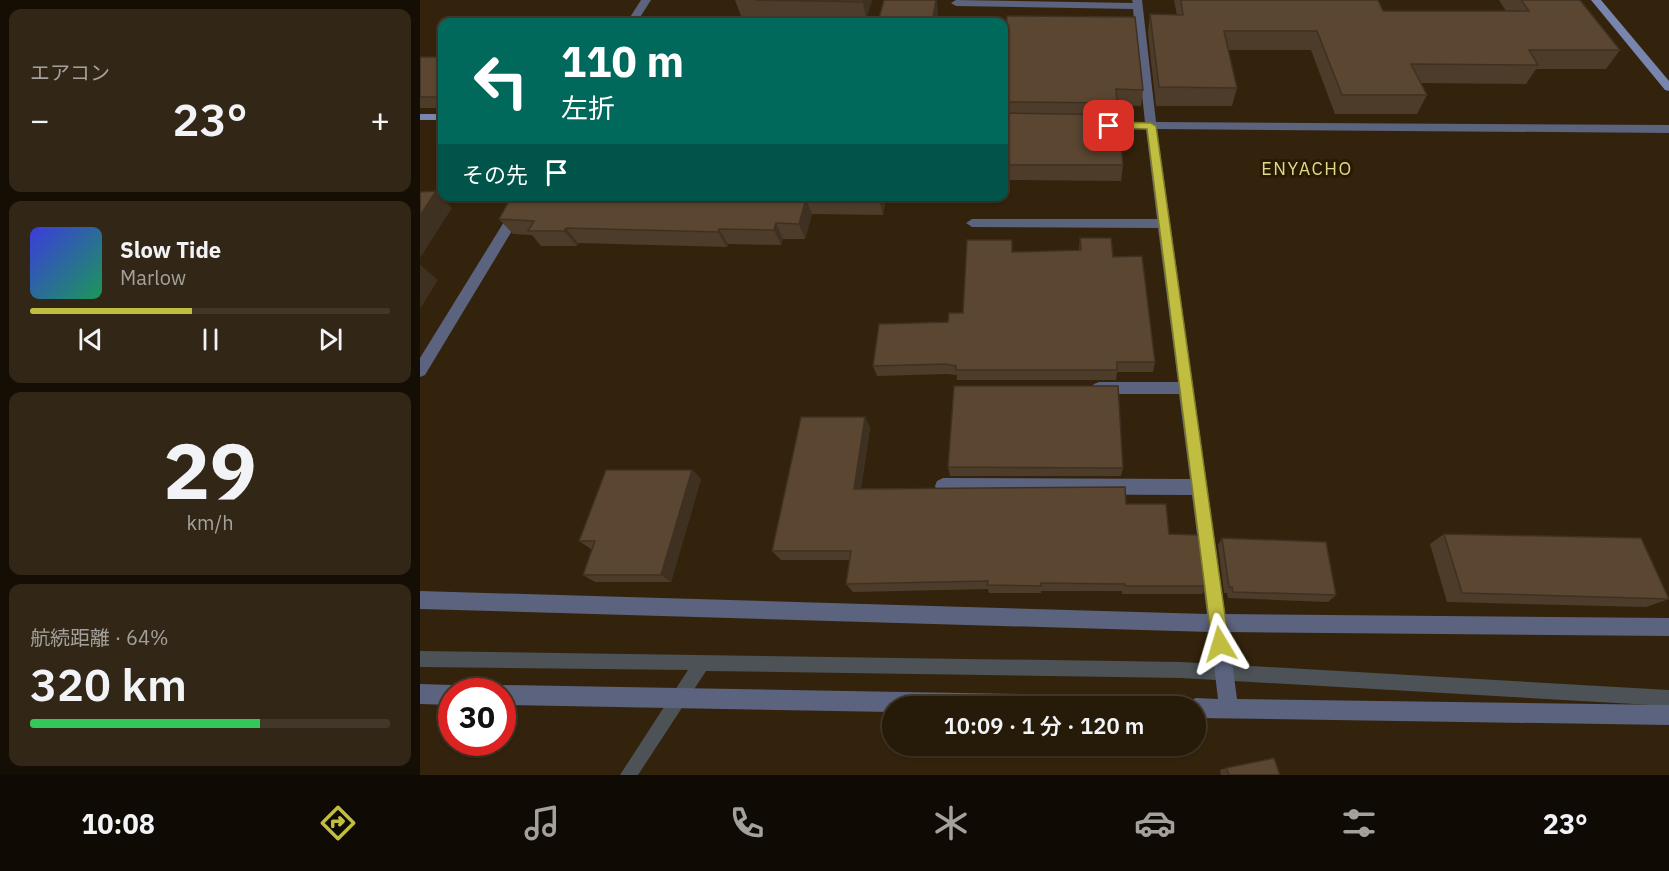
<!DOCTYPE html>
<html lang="ja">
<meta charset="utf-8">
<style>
:root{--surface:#261a09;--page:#322717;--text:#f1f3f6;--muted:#a4a19c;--line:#42382a;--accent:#c1bd40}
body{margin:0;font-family:"IBM Plex Sans","Noto Sans JP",sans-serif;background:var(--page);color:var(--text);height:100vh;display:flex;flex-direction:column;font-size:22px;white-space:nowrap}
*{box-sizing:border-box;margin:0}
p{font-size:20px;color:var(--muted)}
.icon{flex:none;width:33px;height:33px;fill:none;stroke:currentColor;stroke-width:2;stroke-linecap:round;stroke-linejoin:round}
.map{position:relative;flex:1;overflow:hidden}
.side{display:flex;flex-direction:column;gap:9px;padding:9px;background:#150e05;width:420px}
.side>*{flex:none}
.guide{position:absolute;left:18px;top:18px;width:570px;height:183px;border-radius:12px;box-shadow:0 2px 4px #0004,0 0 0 2px var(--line);background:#00695c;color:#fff;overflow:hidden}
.speed{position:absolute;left:18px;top:678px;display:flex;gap:12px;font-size:30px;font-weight:700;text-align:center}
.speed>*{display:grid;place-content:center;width:78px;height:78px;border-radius:50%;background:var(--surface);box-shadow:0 2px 4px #0004,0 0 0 2px var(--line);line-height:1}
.speed .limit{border:9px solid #d22;background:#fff;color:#111}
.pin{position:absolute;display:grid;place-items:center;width:51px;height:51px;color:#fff;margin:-26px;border-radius:12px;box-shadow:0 3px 9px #0006}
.me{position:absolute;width:66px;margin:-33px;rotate:353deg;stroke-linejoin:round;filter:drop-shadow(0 0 4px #0008)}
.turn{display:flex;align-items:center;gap:21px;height:126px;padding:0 24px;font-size:27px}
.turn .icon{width:78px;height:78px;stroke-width:2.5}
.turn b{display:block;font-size:42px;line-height:51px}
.then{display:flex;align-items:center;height:57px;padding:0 24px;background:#0003;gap:12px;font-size:22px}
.big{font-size:45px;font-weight:600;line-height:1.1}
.side .card{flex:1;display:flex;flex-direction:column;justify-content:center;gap:9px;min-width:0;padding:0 21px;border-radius:12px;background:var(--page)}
.side .dial{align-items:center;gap:0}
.dial b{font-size:78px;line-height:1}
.song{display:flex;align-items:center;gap:18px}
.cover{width:72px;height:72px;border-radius:9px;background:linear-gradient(135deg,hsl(240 70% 55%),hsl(150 70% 35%))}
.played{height:6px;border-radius:3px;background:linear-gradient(90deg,var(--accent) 45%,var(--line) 45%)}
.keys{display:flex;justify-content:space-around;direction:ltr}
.heat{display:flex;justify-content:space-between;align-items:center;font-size:33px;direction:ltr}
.charge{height:9px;border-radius:4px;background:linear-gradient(90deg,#34c759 64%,var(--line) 0)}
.trip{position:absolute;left:462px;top:696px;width:324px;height:60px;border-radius:30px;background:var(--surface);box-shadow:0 2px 4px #0004,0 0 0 2px var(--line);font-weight:600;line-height:60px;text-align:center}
.dock{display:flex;height:96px;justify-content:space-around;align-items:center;background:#0f0a04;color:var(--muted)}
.dock .icon{width:42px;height:42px}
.dock .current{color:var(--accent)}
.dock b{font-size:27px;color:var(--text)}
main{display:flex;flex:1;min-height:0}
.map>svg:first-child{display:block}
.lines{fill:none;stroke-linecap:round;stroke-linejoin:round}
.stream{fill:#4c5256;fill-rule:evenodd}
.street{fill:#5b637e;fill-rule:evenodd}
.secondary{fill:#7885af;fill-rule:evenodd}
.wall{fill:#4d3c2a}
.shaded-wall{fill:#3f3122}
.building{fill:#5a4631;stroke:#3f3122;stroke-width:1.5}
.route{fill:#c1bd40;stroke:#7d7b2a;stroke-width:1.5}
.labels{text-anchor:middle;stroke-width:6;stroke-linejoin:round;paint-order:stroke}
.far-quarter-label{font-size:18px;letter-spacing:1.5px;fill:#dcdb8c;stroke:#291903}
</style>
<main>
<section class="side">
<div class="card"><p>エアコン</p>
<div class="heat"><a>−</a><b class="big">23°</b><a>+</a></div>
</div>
<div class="card">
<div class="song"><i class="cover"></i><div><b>Slow Tide</b><p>Marlow</p></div></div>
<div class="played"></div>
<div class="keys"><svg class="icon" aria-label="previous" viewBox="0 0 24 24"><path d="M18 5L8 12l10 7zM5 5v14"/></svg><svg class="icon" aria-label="pause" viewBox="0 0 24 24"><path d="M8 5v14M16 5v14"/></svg><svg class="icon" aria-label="next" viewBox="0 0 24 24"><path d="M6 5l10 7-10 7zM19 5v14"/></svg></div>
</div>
<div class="card dial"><b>29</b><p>km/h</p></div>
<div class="card"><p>航続距離 · 64%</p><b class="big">320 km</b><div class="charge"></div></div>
</section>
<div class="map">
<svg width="1249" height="775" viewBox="0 0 1249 775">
<rect width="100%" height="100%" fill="#33230c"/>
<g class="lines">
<!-- stream -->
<polygon class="stream" points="0,651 761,662 1249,690 1249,706 761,678 286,671 218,775 200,775 268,670 0,667"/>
<!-- street -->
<g class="street">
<polygon points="221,0 231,0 217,22 207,22"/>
<polygon points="712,0 722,0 736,122 1249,125 1249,133 737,129 805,614 1249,618 1249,636 808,632 817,699 1249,705 1249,725 776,718 776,706 767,706 769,701 776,698 798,699 790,632 0,609 0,591 787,614 772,495 523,494 517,491 515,486 517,481 523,478 770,479 759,394 679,394 674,392 671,388 674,384 679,382 758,382 738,228 552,227 546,223 552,219 737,219 726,129 679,129 673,125 679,121 725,122 713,9 536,6 531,3 536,0 713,3"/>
<polygon points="100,196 113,196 5,375 0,377 0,358"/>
<polygon points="0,684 32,685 39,688 40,692 32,692 32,705 0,704"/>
<polygon points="82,685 712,696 719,699 722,706 472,706 472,712 82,705 82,692 74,692 75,688"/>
</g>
<!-- secondary -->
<g class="secondary">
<polygon points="1171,0 1181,0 1249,81 1249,91 1245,90"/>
<rect x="0" y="114" width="22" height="6"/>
</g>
</g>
<!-- wall -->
<g class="wall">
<polygon points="315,0 452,0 446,19 321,16"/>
<polygon points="754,0 958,0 963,11 1086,11 1079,0 1160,0 1200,50 1186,69 1116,69 1106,84 1001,83 1007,95 997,114 915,114 891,50 808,50 817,88 812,106 736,106 728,33 730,14 757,15"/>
<rect x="0" y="57" width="22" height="51"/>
<polygon points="584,60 723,90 721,106 697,105 696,115 703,165 701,181 584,180"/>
<polygon points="92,196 466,196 463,215 392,214 385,239 363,239 361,245 308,244 307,247 158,243 157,246 121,246 112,235 93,234 79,219"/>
<polygon points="660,238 693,257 735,362 733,372 697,372 696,380 537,380 537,375 527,374 457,376 453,366 543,313 593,252 659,250"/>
<polygon points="445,417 450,428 441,488 706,504 749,534 787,586 782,594 702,594 702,591 621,591 621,593 569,593 568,589 433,592 426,584 430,560 361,560 352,551"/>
<polygon points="528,467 703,468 701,476 530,476"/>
<polygon points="272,470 281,479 251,582 175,582 163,575 172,549 171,549 159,541"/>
<polygon points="1024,534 1249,599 1226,607 1027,602 1010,544"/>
<polygon points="802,538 916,595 908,602 808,598 807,593 804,593 798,545"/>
<polygon points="806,768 860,775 801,775 800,770"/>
</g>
<!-- shaded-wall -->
<g class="shaded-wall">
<polygon points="443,0 452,0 446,19 443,2"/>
<polygon points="516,0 517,0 518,13 517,22 513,17"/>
<polygon points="16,191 32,208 0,258 0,216"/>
<polygon points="459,196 466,196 463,215 459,199"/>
<polygon points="386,199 392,214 385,239 379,224"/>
<polygon points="356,223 363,239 361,245 354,230"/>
<polygon points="146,228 158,243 157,246 144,231"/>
<polygon points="299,229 308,244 307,247 298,232"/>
<polygon points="0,265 18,280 0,309"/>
<polygon points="445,417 450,428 439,499 434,489"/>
<polygon points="272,470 281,479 251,582 241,575"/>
</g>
<!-- building -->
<g class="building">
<polygon points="335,0 443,0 443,2"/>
<polygon points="464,0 516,0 513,17 528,17 527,22 458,22"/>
<polygon points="761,0 958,0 963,11 1109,11 1101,0 1160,0 1200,50 1109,50 1118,65 991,64 1007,95 922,95 897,31 804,31 817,88 739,87 730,14 763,15"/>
<polygon points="587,16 715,17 723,90 696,89 697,103 584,102 584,60"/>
<rect x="0" y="57" width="22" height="40"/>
<polygon points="584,113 698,115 703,165 584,165"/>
<polygon points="16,191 0,216 0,192"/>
<polygon points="92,196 459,196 459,199 386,199 379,224 356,223 354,230 299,229 298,232 146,228 144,231 108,231 114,221 79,219"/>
<polygon points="660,238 691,238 693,257 722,256 735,362 697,362 697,370 536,370 536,366 525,364 453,366 459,324 528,322 529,313 543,313 547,240 592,240 592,252 661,250"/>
<polygon points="534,386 698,386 703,468 528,467"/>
<polygon points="381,417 445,417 434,489 705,487 706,504 746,504 749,534 781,535 787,586 705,586 705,584 621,583 621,586 567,585 568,581 426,584 431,551 352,551"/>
<polygon points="186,470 272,470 241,575 163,575 175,541 159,541"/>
<polygon points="1024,534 1221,538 1249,599 1042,593"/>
<polygon points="802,538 906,542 916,595 813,592 812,587 809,587"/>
<polygon points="854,758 860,775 809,775 806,768"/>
</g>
<!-- route -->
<polygon class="route" points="689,122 731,123 736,126 809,644 806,650 800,653 794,650 792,644 727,129 685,128 684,126"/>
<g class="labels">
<!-- far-quarter labels -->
<g class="far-quarter-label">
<text x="887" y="175">ENYACHO</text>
</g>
</g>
</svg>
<div class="speed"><div class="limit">30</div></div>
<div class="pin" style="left:689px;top:126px;background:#d93025"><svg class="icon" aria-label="arrive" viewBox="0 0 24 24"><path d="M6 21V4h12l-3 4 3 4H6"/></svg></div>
<svg class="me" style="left:800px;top:644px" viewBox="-20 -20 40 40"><path d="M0-17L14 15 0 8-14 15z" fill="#c1bd40" stroke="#fff" stroke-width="4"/></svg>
<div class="trip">10:09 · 1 分 · 120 m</div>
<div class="guide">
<div class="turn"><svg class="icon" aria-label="left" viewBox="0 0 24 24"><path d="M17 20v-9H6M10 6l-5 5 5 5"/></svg><div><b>110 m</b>左折</div></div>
<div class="then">その先<svg class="icon" aria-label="arrive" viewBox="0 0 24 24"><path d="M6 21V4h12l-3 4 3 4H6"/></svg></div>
</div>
</div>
</main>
<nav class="dock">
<b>10:08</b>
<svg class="icon current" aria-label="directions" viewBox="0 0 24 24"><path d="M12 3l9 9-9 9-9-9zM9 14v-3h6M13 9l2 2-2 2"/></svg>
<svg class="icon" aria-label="music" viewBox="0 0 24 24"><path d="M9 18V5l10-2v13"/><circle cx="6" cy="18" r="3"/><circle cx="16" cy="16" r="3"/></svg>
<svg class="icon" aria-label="phone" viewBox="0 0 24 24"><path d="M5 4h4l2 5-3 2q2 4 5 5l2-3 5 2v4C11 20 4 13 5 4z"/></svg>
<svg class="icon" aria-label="climate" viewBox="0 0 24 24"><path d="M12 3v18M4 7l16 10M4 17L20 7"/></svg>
<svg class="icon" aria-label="car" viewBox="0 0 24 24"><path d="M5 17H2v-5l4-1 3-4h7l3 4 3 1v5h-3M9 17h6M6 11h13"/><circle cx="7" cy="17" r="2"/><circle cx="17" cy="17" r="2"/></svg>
<svg class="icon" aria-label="filters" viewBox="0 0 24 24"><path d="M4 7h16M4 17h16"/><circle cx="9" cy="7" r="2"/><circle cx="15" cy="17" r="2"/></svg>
<b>23°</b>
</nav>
